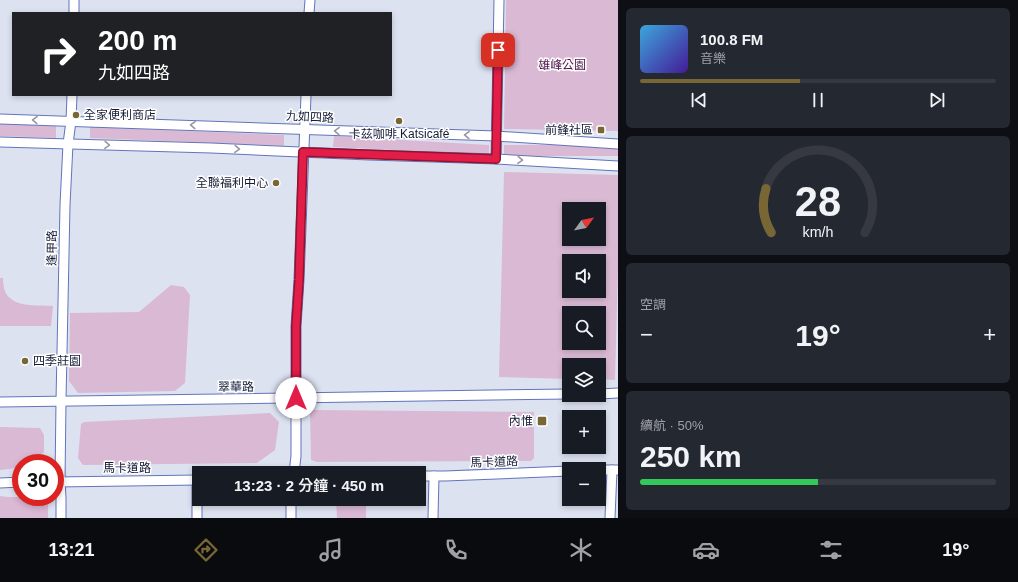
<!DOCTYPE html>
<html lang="zh-TW">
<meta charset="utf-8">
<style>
:root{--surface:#171b24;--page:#242831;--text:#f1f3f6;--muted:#9ea1a6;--line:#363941;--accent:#786735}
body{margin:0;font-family:Arial,"Noto Sans TC",sans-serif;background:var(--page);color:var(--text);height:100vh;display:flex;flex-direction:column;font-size:15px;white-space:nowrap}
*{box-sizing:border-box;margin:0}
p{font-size:13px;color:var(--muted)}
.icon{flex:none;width:22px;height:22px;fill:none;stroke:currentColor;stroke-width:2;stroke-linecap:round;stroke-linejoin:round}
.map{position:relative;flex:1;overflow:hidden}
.sheet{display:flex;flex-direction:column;gap:8px;padding:8px;background:#0d0f14;width:400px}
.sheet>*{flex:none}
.top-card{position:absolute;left:12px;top:12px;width:380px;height:84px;border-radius:0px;box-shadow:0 2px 6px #0003;background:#202124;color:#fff;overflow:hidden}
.needle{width:26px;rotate:57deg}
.tools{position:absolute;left:562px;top:202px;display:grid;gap:8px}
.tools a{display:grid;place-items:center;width:44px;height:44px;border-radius:0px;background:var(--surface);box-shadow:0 2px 6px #0003;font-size:20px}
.speed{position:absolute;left:12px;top:454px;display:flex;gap:8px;font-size:20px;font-weight:700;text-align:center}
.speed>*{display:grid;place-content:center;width:52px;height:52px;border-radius:50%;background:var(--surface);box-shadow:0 2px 6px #0003;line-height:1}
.speed .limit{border:6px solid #d22;background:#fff;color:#111}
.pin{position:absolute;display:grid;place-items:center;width:34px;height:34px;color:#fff;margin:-17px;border-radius:8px;box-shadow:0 2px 6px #0006}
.me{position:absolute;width:44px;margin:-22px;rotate:0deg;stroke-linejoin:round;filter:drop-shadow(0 0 3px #0008)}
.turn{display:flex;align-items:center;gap:14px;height:84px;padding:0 20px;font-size:18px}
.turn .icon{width:52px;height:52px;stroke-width:2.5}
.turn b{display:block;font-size:28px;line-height:34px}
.big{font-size:30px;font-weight:600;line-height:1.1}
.sheet .widget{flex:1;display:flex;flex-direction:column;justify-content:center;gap:6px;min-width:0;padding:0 14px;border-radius:6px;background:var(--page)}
.sheet .dial{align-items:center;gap:0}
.dial svg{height:104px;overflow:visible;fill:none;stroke:var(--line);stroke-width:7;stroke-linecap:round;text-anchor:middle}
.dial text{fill:var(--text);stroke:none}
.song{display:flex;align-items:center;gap:12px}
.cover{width:48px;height:48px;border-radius:6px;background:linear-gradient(135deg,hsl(200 70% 55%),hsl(260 70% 35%))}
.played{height:4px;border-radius:2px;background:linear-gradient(90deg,var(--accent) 45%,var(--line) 45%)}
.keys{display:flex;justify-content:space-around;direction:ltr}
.heat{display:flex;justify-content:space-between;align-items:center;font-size:22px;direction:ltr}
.charge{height:6px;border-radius:3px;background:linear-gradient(90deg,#34c759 50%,var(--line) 0)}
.trip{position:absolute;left:192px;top:466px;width:234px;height:40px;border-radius:0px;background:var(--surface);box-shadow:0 2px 6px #0003;font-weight:600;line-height:40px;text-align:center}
.tabs{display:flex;height:64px;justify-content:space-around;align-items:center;background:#090b0e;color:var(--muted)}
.tabs .icon{width:28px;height:28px}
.tabs .on{color:var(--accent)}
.tabs b{font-size:18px;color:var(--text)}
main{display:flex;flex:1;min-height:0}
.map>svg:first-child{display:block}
.green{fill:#dab9d5;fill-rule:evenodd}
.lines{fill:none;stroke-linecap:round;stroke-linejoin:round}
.minor-casing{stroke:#6275ba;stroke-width:11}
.minor{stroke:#fff;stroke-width:9}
.oneway{stroke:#9598a5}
.route-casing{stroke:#92132f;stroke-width:10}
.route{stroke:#e11d48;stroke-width:7}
.poi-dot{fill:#786735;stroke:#fff;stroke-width:1.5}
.labels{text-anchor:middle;stroke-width:3;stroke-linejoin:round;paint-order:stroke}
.park-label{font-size:12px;fill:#4f144a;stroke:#fff}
.poi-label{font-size:12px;fill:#141a36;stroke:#fff;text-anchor:end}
.street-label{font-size:12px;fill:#141a36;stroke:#fff}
</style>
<main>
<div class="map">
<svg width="618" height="518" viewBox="0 0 618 518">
<rect width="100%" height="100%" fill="#dde2f1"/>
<!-- green -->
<g class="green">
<polygon points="506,0 618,0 618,131 504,129"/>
<polygon points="0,124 56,126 56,138 0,136"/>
<polygon points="90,127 284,135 284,146 90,138"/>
<polygon points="334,136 489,145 489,155 333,147"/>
<rect x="504" y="145" width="114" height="11"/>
<path d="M 504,172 L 618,175 L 618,268 L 615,380 L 599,379 L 599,365 L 569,365 L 569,379 L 499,377 ZM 569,209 L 599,209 L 599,239 L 569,239 ZM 569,261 L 599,261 L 599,291 L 569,291 ZM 569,313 L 599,313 L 599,343 L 569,343 Z"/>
<path d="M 0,278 L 3,278 C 3,284 4,294 10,298 C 19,307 40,305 53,306 L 51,326 L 0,326 Z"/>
<polygon points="171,285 184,287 190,295 185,383 175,391 78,393 69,381 70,313 139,312"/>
<polygon points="313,410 534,412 534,458 531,461 317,462 311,460 310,413"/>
<polygon points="270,413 279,422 275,450 257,463 83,465 78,458 81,424 84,422"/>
<polygon points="0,427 40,428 44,435 44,452 31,463 21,463 21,466 10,469 0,470"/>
<polygon points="0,496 8,497 41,497 48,504 48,518 0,518"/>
<polygon points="336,499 366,499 366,518 337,518"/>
</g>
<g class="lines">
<!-- minor casing -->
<g class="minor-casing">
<g id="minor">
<polyline points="74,13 74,0"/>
<polyline points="309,13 310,0"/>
<polyline points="0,119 496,136 618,144"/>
<polyline points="0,142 211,148 369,155 496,159 618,166"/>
<polyline points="496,159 499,0"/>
<polyline points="599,394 618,393"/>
<polyline points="0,402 569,394"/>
<polyline points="599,470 618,470"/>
<polyline points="294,473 296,456 296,326 299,280 306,95"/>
<polyline points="419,476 445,476 569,471"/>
<polyline points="55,482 199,480"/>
<polyline points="0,483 21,482"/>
<polyline points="61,518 61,498 60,481 61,401 65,205 68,144 71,121 72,95"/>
<polyline points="197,518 197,480"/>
<polyline points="291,518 291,499"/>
<polyline points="433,518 434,476"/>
<polyline points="610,518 612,470"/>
</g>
</g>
<!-- minor -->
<use href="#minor" class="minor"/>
</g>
<!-- one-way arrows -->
<defs><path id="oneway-chevron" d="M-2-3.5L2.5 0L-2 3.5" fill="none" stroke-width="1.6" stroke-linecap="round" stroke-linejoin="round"/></defs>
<g class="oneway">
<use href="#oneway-chevron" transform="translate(35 120) rotate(-178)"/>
<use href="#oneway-chevron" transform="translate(193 125) rotate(-178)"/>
<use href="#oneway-chevron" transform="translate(337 131) rotate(-178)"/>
<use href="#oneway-chevron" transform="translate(467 135) rotate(-178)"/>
<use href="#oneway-chevron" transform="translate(107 145) rotate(2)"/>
<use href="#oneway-chevron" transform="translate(237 149) rotate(3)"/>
<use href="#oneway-chevron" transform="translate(520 160) rotate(3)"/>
</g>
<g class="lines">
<!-- route casing -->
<g class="route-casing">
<polyline id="route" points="296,398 296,326 299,280 303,152 496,159 498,50"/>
</g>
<!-- route -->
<use href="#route" class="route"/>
</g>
<!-- markers -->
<g class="poi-dot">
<circle cx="76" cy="115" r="4"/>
<circle cx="399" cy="121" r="4"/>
<rect x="597" y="126" width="8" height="8" rx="2"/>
<circle cx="276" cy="183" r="4"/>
<circle cx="25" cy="361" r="4"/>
<rect x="537" y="416" width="10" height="10" rx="2"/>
</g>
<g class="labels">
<!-- park labels -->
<g class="park-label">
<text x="562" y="69">雄峰公園</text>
</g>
<!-- poi labels -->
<g class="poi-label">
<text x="84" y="119" text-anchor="start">全家便利商店</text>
<text x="593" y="134">前鋒社區</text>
<text x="399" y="138" text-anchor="middle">卡茲咖啡 Katsicafé</text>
<text x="268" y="187">全聯福利中心</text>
<text x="33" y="365" text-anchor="start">四季莊園</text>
<text x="533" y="425">內惟</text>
</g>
<!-- street labels -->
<g class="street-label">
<text transform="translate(310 117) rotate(3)" y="4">九如四路</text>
<text transform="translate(52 248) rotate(-89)" y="4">逢甲路</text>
<text transform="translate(236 387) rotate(-1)" y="4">翠華路</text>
<text transform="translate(494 462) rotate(-2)" y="4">馬卡道路</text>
<text x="127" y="472">馬卡道路</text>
</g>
</g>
</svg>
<div class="tools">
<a><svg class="needle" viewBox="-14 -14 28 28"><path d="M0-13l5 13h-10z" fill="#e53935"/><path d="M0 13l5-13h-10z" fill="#9ea1a6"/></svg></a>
<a><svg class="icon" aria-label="sound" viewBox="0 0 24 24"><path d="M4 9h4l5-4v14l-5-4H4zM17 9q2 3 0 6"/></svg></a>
<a><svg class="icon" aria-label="search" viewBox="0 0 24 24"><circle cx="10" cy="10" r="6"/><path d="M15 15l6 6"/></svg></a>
<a><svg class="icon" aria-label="layers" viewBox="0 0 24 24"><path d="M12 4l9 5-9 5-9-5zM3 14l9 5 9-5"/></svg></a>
<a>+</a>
<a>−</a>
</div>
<div class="speed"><div class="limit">30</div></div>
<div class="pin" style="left:498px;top:50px;background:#d93025"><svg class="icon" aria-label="arrive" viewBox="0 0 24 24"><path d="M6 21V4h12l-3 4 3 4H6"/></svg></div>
<svg class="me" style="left:296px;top:398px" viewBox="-20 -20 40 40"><circle r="19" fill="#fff"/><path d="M0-13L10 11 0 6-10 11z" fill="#e11d48"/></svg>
<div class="trip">13:23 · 2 分鐘 · 450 m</div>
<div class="top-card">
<div class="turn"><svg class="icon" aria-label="right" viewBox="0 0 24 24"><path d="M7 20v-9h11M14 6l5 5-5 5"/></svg><div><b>200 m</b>九如四路</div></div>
</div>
</div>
<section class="sheet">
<div class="widget">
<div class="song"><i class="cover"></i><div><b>100.8 FM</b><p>音樂</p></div></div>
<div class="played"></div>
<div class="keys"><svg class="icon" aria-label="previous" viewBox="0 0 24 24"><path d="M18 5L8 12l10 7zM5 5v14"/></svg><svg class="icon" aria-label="pause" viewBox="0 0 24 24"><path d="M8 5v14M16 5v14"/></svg><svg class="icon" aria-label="next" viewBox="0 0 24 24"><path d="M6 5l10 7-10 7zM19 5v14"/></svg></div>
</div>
<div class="widget dial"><svg viewBox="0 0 100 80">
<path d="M14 69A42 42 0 1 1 86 69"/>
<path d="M14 69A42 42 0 0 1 10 35" stroke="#786735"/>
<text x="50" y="56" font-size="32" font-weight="700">28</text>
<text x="50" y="72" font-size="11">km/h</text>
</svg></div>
<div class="widget"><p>空調</p>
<div class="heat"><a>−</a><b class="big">19°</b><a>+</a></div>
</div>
<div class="widget"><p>續航 · 50%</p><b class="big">250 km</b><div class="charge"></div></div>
</section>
</main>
<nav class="tabs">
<b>13:21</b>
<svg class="icon on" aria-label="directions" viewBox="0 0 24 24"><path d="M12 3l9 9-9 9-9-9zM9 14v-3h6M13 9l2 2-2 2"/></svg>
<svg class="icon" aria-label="music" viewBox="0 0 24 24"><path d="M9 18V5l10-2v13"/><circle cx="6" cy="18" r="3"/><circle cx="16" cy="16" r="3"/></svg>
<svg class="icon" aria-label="phone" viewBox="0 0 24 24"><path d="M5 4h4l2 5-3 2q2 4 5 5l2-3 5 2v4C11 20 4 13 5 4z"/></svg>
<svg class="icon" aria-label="climate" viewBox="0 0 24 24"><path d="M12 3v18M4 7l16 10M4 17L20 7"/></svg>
<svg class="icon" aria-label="car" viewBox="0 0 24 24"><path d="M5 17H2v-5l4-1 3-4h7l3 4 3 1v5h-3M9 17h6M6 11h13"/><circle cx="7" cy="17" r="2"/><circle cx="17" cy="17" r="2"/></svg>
<svg class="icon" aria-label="filters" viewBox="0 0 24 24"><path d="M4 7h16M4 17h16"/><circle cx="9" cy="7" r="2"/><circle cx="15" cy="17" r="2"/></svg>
<b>19°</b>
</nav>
